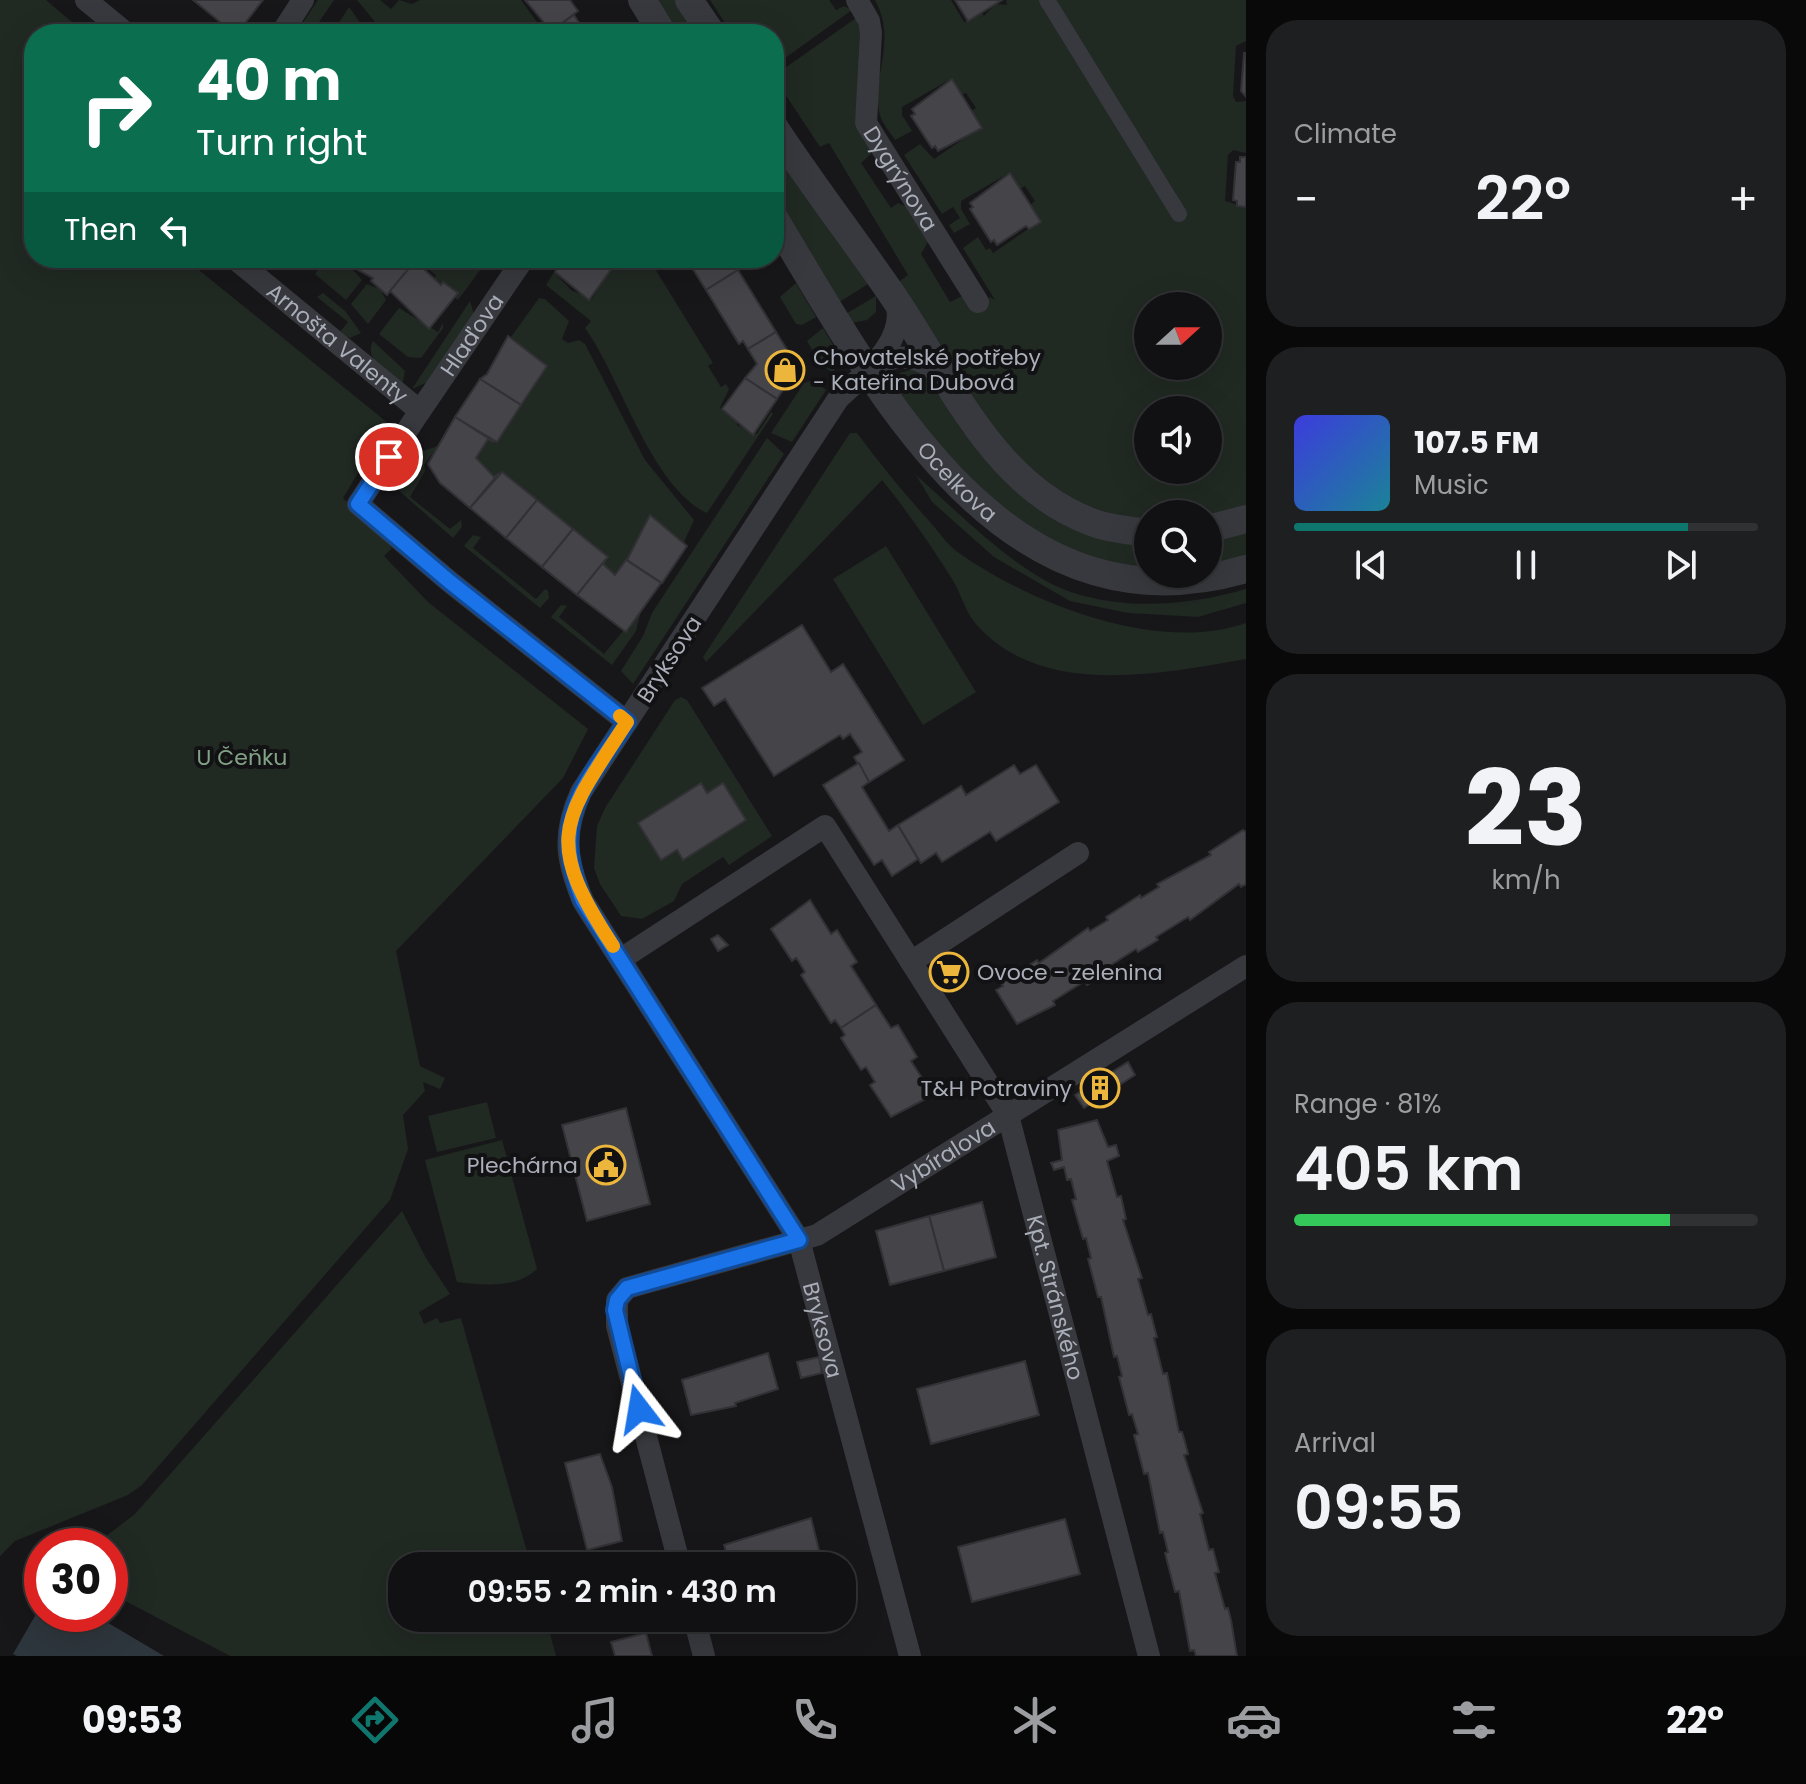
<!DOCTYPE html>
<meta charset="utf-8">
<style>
:root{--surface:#111113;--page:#1e1f21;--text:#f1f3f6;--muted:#9c9da0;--line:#303133;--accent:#0f766e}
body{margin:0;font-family:Poppins,sans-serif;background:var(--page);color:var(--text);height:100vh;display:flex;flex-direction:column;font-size:30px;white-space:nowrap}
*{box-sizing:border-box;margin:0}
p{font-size:26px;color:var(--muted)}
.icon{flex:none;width:44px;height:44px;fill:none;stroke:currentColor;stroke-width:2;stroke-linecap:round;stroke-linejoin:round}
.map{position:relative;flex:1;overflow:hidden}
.details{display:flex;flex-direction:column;gap:20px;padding:20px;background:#09090a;width:560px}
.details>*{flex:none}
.banner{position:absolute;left:24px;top:24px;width:760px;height:244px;border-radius:32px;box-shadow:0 8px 32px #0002,0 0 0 2px var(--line);background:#0b6e4f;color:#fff;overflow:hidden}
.needle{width:52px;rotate:69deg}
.fabs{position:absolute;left:1134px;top:292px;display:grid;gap:16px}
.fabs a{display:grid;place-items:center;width:88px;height:88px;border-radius:50%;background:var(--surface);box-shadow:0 8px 32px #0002,0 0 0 2px var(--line);font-size:40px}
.speed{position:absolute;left:24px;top:1528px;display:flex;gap:16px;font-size:40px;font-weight:700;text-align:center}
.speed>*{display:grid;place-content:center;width:104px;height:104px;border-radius:50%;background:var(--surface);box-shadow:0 8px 32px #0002,0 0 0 2px var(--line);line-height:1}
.speed .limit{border:12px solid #d22;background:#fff;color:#111}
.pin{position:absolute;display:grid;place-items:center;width:68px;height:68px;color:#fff;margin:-34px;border:4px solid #fff;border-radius:50%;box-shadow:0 2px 8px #0007}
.me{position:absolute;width:88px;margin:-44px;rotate:346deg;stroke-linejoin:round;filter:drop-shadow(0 0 6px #0008)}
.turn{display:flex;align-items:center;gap:28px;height:168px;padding:0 40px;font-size:36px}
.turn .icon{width:104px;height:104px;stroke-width:2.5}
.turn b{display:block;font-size:56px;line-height:68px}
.then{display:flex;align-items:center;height:76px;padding:0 40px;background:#0003;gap:16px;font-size:30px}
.big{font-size:60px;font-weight:600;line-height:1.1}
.details .card{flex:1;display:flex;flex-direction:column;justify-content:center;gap:12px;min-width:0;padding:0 28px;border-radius:32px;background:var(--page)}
.details .dial{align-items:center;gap:0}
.dial b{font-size:104px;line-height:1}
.song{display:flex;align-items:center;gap:24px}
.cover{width:96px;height:96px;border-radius:12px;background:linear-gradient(135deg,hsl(240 70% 55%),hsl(190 70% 35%))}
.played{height:8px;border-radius:4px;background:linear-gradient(90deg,var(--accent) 85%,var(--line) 85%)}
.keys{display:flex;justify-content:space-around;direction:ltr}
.heat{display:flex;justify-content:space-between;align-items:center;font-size:44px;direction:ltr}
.charge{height:12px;border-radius:6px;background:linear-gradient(90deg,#34c759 81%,var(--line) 0)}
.trip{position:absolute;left:388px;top:1552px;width:468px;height:80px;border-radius:32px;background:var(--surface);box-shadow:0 8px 32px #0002,0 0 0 2px var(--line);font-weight:600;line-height:80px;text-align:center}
.tab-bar{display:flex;height:128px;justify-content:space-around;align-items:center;background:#070708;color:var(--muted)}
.tab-bar .icon{width:56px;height:56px}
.tab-bar .current{color:var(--accent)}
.tab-bar b{font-size:36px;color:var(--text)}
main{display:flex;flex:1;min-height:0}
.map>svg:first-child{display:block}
.green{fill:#212923;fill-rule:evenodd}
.water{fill:#2e363d}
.building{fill:#444449;stroke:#323135;stroke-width:2}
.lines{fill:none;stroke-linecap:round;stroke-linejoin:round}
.pedestrian{stroke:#38393e;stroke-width:16}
.minor{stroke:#38393e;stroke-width:22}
.tertiary{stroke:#38393e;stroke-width:28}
.route-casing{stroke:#114b97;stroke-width:20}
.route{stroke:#1a73e8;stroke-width:14}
.slow{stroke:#f59e0b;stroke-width:14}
.labels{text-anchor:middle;stroke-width:8;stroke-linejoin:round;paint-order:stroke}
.street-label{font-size:22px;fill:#aaaeb9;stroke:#121214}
.poi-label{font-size:22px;fill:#aaaeb9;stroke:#121214;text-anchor:start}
.park-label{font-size:22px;fill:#82a385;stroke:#121214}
</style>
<main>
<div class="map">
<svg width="1246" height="1656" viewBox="0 0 1246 1656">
<rect width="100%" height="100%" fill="#171719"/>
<!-- green -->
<g class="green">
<polygon points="0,0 46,0 86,34 34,34 34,258 184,258 388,423 343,498 392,548 384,556 428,602 588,729 563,778 396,951 420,1066 445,1078 440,1089 423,1082 425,1091 403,1115 408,1149 390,1200 142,1485 128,1495 15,1541 0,1556"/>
<polygon points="318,0 334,0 313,31 302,24"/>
<polygon points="357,0 380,0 391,9 399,0 412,4 420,0 521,0 542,29 546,25 553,34 385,34"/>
<polygon points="648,0 683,0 705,34 669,34"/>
<polygon points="710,0 829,0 836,10 844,6 852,10 774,66 774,34 732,34"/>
<path d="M 875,0 L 951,0 L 964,22 L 982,13 L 984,16 L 995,4 L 1007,5 L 1006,0 L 1041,0 L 1175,217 L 1184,211 L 1175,192 L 1054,0 L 1246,0 L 1246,41 L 1236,46 L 1233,96 L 1236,102 L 1246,101 L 1246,153 L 1233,150 L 1228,155 L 1225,201 L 1246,207 L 1246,505 L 1208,518 L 1208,514 L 1148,514 L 1148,521 C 1115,516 1077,507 1050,485 C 985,434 942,352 896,284 L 908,275 L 829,143 L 820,147 L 779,85 L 785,68 L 856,18 L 862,36 L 855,126 L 873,152 L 861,163 L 891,208 L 898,203 L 905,206 L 928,242 L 921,254 L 950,302 L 962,296 L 972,310 L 990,297 L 995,300 L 963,248 L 978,237 L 986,250 L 990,248 L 993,253 L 1040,221 L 1030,205 L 1035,201 L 1025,186 L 1020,189 L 1009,173 L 961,201 L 961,209 L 970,224 L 954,233 L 949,225 L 960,218 L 953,207 L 942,214 L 904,155 L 920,144 L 934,159 L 981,127 L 971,111 L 976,108 L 966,93 L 961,95 L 951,79 L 902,107 L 902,115 L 912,131 L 895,140 C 891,133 884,126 881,118 C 868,82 899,44 875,0 ZM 1148,306 L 1208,306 L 1208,366 L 1148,366 ZM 1148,410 L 1208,410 L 1208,470 L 1148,470 Z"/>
<polygon points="349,7 368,34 321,34 329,22 337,26"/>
<polygon points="774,139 868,284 835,305 774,205"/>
<polygon points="327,258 344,260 362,280 346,300 315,274"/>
<polygon points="414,258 489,258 458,300 454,297 457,292 434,279 436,275"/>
<path d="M 617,258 L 642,258 L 650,270 L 654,267 L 713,363 L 708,366 L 721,387 L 726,384 L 729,389 L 720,408 L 737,422 L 737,425 L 757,434 L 771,412 L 773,414 L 707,513 C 651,487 621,378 585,328 L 591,321 L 546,285 L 554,272 L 571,290 L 592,299 Z"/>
<polygon points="796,283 816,317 802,325 796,324 780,297"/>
<polygon points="367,284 380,289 386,300 368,324 351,304"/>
<polygon points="323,293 345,311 361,333 350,338 339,333 348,322 317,297"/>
<polygon points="876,296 876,312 867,320 852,323 842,316"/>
<polygon points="539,298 545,299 569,321 562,339 568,343 579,340 585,344 645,460 694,520 684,542 650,515 626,561 615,575 603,564 605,556 502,472 494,477 478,464 476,457 487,439 496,441 545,366 511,337"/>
<polygon points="470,301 474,314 430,381 412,389"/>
<polygon points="399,308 438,332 443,323 443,328 421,358 408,357 379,334"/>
<polygon points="823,328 836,350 834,375 819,361 807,341"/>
<path d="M 373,341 L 405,371 L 402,385 C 389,373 363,360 373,341 Z"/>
<polygon points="916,368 924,374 963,432 1002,476 1148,546 1148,574 1087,565 981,498 902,402 895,384 900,373"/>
<polygon points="813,380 826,390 792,442 771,433 804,383"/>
<path d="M 850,433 L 857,433 C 880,464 904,493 930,522 C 939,532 948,546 959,553 C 1032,604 1157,654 1246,623 L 1246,659 C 1160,674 1040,699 975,623 C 965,611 961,593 952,579 C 931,545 907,511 882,480 L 706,662 L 703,657 Z"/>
<polygon points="767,438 784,454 633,684 621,671 643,636 652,613"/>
<polygon points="438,446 424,465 425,471 410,497 450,529 461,520 462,527 453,538 397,489 420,452"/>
<path d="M 916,475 C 957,511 1019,575 1071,592 C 1128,611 1190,605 1246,589 L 1246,603 L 1198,617 L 1128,613 L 1070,601 L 994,557 L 932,502 Z"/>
<polygon points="1246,532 1246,559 1208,570 1208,542"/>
<polygon points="473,535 481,537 473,548 536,599 545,589 548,591 549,598 540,608 464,546"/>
<polygon points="886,546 976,692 923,725 833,579"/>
<polygon points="561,605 567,606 559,617 604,654 623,631 629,630 642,607 636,631 612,665 551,617"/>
<path d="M 681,697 L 687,700 L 772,836 L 729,865 L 723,857 L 682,884 L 674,901 L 642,919 L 621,916 L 600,884 L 594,868 L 597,826 L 605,808 L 675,700 ZM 723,783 L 682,859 L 677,850 L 661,860 L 701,784 L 707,793 Z"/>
<polygon points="487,1102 496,1138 437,1152 428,1116"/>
<path d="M 502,1140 L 537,1269 C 516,1289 484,1285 457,1282 L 425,1160 Z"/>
<polygon points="402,1211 426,1258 450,1294 419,1312 424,1324 437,1318 440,1323 461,1318 531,1566 402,1566 402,1618 546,1618 556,1656 230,1656 110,1593 110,1546 93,1546 135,1514"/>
</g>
<!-- water -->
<polygon class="water" points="42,1604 42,1614 93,1614 164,1656 17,1656 13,1654"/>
<!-- building -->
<g class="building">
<polygon points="193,0 263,0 246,22 243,34 228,34 231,31"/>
<polygon points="525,0 570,0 578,11 551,31"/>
<polygon points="955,0 1002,0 968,21"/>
<polygon points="574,15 581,26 570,34 552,34 550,32"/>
<polygon points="1244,53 1246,53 1246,97 1241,91"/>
<polygon points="952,79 982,128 938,151 935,146 932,148 911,116 915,114 912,109"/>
<polygon points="1240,157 1246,157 1246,207 1237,206 1237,201 1233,200 1236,162 1240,162"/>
<polygon points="1010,173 1041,222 1029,229 1026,226 997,245 994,240 991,242 970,209 973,207 970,203"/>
<polygon points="357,258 411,258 415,261 387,295 371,281 373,278 351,266"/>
<polygon points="564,258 616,258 617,261 589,300 555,272"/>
<polygon points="686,258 731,258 738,270 706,290"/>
<polygon points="415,261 441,285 443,282 458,293 429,329 390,291"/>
<polygon points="738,270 776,332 748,349 743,341 739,344 706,290"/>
<polygon points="776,332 791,356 785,358 793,374 777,399 745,378 757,364 748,349"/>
<polygon points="508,336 547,366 521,405 480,379 487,374"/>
<polygon points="745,378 777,399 753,435 722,409"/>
<polygon points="480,379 521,405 497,442 455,417"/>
<polygon points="455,417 494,442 488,439 476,458 494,477 499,473 470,508 440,483 428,464"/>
<polygon points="502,472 537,500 506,538 470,508"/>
<polygon points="537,500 573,529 542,567 506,538"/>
<polygon points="650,515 687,546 662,583 627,560"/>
<polygon points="573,529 608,557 577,595 542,567"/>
<polygon points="606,559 603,564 615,575 626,560 661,583 626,632 577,595"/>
<polygon points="802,625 831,672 843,664 904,760 869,782 854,757 862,752 850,734 843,739 840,735 774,776 725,699 714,706 702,688"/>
<polygon points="859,763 869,782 862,787 889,831 898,825 918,859 892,876 882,860 874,865 823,785"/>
<polygon points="1014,765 1020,774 1036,765 1059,802 996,841 990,832 942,862 936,853 921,863 898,825 961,786 966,795"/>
<polygon points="701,783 707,793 723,783 746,820 683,860 677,850 661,860 638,823"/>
<polygon points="1243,830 1246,832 1246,884 1241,887 1239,884 1190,920 1188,917 1156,937 1158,940 1138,952 1136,949 1105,969 1107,972 1087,985 1085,981 1053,1001 1055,1005 1017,1024 996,990 1003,986 1001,983 1037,960 1039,963 1088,928 1090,931 1108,920 1106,917 1140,895 1141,898 1159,887 1157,884 1211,855 1209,852"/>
<polygon points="810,900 831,934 837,930 845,943 857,962 851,966 876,1005 841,1028 835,1020 831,1023 801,975 805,972 799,962 796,958 792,961 771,929"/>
<polygon points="718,935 728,945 718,951 711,939"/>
<polygon points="954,953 965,965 945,978 938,965 942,958"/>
<polygon points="876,1005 891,1028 898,1025 917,1057 911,1061 933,1095 891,1117 870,1085 875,1082 866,1067 861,1070 841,1038 845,1035 841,1028"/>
<polygon points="1128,1062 1135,1075 1084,1108 1075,1095"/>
<polygon points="626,1108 650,1204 587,1221 562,1125"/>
<polygon points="1097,1120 1108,1147 1116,1145 1119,1156 1107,1161 1117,1197 1121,1196 1126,1219 1123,1220 1142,1278 1138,1279 1148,1315 1151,1314 1154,1326 1157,1337 1154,1338 1163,1374 1167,1373 1179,1432 1182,1432 1185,1442 1188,1454 1184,1455 1203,1513 1200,1514 1209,1550 1213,1549 1219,1572 1215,1573 1225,1609 1228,1608 1231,1620 1237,1656 1196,1656 1194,1650 1190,1651 1179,1591 1175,1592 1165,1553 1168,1552 1163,1532 1160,1533 1148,1473 1144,1474 1134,1435 1138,1434 1132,1414 1129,1415 1119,1377 1122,1376 1117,1356 1114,1357 1101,1297 1098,1297 1088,1259 1091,1258 1086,1238 1083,1239 1072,1200 1076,1199 1071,1179 1067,1180 1064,1167 1054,1170 1051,1163 1062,1160 1058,1130"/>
<polygon points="982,1202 996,1257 944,1271 929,1216"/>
<polygon points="929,1216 944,1271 890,1285 876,1231"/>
<polygon points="768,1353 778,1389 735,1403 736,1406 691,1415 682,1380"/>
<polygon points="819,1357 822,1373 801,1378 797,1362"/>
<polygon points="1025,1361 1039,1415 931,1444 917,1389"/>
<polygon points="600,1454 612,1487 622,1541 587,1550 565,1463"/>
<polygon points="811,1518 820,1554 783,1566 730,1566 724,1545"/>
<polygon points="1065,1519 1080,1574 972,1602 958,1547"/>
<polygon points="646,1633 652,1656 615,1656 611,1642"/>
</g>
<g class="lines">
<!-- pedestrian -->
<polyline class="pedestrian" points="1047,0 1179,214"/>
<!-- minor -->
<g class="minor">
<polyline points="86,0 127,34"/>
<path id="s1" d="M 857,0 L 869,21 L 871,33 L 866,123 L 978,302"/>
<polyline points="281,34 303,0"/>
<path id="s2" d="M 234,258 L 420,411 L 358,504 L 450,582 L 627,722"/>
<path id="s3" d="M 895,299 C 910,339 864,374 838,399 L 581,792 C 562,834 566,860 583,901 L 799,1240 L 910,1656"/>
<path d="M 873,367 C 896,352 919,355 939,374"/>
<path id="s4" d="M 420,411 L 524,258"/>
<path id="s5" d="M 621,959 L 825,826 L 1008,1115 L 1149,1656"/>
<polyline points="911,962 1078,853"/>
<path id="s6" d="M 680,1566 L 617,1326 L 617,1300 L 627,1288 L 817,1235 L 1246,966"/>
<polyline points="694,1618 704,1656"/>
</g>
<!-- tertiary -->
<g class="tertiary">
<polyline points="642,0 663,34"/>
<polyline points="689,0 712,34"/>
<path d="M 774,127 C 812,185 854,239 893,296 C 947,375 992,484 1089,521 C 1107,529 1129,530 1148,533"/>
<path id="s7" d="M 774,218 C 878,390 1004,640 1246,569"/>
<polyline points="1208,529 1246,519"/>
</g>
</g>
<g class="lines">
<!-- route casing -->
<g class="route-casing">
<path id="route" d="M 389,457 L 358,504 L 450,582 L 627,722 C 583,789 549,818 583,901 L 799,1240 L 627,1288 L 617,1300 L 615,1310 L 639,1409"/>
</g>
<!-- route -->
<use href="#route" class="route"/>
<!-- slow -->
<path class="slow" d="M 613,946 C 542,838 562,822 627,722 L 620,716"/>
</g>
<!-- icons -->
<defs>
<g id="shop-ring" transform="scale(2)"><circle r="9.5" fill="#121214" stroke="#ecb63c" stroke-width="1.5"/><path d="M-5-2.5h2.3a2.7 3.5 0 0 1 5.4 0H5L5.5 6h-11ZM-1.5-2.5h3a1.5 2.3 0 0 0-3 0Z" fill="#ecb63c"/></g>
<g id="supermarket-ring" transform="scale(2)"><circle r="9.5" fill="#121214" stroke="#ecb63c" stroke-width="1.5"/><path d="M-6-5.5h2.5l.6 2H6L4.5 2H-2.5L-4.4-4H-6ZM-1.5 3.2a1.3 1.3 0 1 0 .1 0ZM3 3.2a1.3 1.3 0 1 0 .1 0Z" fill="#ecb63c"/></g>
<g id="building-ring" transform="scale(2)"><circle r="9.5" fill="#121214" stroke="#ecb63c" stroke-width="1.5"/><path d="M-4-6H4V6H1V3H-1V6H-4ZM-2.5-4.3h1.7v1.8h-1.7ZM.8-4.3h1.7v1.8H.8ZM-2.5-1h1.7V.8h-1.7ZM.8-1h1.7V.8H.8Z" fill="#ecb63c"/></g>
<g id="civic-ring" transform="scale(2)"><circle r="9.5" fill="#121214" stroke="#ecb63c" stroke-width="1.5"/><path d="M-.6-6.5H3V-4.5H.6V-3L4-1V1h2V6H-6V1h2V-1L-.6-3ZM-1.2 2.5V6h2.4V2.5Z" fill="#ecb63c"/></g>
</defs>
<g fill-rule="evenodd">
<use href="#shop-ring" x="785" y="370"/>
<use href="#supermarket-ring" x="949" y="972"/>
<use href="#building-ring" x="1100" y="1088"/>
<use href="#civic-ring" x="606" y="1165"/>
</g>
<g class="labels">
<!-- street labels -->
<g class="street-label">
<text dy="8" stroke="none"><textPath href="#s1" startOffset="192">Dygrýnova</textPath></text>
<text dy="8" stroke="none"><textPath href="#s4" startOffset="92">Hlaďova</textPath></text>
<text dy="8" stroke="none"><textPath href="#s2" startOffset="134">Arnošta Valenty</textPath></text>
<text dy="8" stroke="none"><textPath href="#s7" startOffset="322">Ocelkova</textPath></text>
<text transform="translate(669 659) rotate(-57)" y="8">Bryksova</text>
<text dy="8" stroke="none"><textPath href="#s6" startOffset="636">Vybíralova</textPath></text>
<text dy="8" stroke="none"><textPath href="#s5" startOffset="774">Kpt. Stránského</textPath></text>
<text dy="8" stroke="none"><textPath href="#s3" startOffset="1200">Bryksova</textPath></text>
</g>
<!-- poi labels -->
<g class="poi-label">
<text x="813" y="365">Chovatelské potřeby<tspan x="813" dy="25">- Kateřina Dubová</tspan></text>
<text x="977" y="980">Ovoce - zelenina</text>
<text x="1072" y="1096" text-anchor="end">T&amp;H Potraviny</text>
<text x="578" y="1173" text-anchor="end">Plechárna</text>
</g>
<!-- park labels -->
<g class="park-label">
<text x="242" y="765">U Čeňku</text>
</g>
</g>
</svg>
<div class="fabs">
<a><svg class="needle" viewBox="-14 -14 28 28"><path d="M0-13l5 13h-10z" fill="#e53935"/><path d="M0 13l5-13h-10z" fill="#9c9da0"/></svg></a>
<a><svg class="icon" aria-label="sound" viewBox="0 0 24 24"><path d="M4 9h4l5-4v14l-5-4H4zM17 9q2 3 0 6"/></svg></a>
<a><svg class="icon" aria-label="search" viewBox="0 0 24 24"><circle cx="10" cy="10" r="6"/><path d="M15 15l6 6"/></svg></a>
</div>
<div class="speed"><div class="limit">30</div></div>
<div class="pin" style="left:389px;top:457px;background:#d93025"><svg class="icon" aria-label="arrive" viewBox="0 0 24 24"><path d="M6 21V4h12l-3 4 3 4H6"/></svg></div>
<svg class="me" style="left:639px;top:1409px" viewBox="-20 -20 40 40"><path d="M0-17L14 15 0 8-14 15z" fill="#1a73e8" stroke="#fff" stroke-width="4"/></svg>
<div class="trip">09:55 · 2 min · 430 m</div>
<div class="banner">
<div class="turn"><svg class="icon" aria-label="right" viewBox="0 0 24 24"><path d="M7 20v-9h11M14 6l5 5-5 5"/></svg><div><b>40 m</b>Turn right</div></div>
<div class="then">Then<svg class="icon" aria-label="left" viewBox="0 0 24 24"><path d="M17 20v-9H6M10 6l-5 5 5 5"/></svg></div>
</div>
</div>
<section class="details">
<div class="card"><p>Climate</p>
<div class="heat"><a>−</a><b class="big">22°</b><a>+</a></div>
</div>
<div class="card">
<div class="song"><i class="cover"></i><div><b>107.5 FM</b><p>Music</p></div></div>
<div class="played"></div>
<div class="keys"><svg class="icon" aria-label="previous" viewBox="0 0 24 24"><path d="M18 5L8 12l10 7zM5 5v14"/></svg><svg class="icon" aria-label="pause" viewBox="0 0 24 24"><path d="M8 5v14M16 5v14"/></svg><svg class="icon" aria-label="next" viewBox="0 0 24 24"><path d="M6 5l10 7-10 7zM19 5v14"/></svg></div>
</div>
<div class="card dial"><b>23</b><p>km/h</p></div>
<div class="card"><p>Range · 81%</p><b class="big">405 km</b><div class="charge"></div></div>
<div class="card"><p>Arrival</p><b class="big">09:55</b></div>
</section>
</main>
<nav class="tab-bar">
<b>09:53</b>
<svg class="icon current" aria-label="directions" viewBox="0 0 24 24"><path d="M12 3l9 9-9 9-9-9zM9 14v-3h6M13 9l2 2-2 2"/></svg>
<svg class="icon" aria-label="music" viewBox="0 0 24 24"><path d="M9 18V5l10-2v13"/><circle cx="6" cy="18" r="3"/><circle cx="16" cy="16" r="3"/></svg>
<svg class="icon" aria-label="phone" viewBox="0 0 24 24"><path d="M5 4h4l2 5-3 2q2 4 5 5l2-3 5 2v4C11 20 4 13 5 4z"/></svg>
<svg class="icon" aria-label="climate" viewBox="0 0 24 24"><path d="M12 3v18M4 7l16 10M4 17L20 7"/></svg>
<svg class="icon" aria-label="car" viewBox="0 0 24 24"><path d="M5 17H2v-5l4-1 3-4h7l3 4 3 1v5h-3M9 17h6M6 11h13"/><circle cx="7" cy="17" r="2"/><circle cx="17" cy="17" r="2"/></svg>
<svg class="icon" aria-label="filters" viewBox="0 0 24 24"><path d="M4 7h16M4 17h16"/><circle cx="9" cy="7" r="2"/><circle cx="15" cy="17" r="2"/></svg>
<b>22°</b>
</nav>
